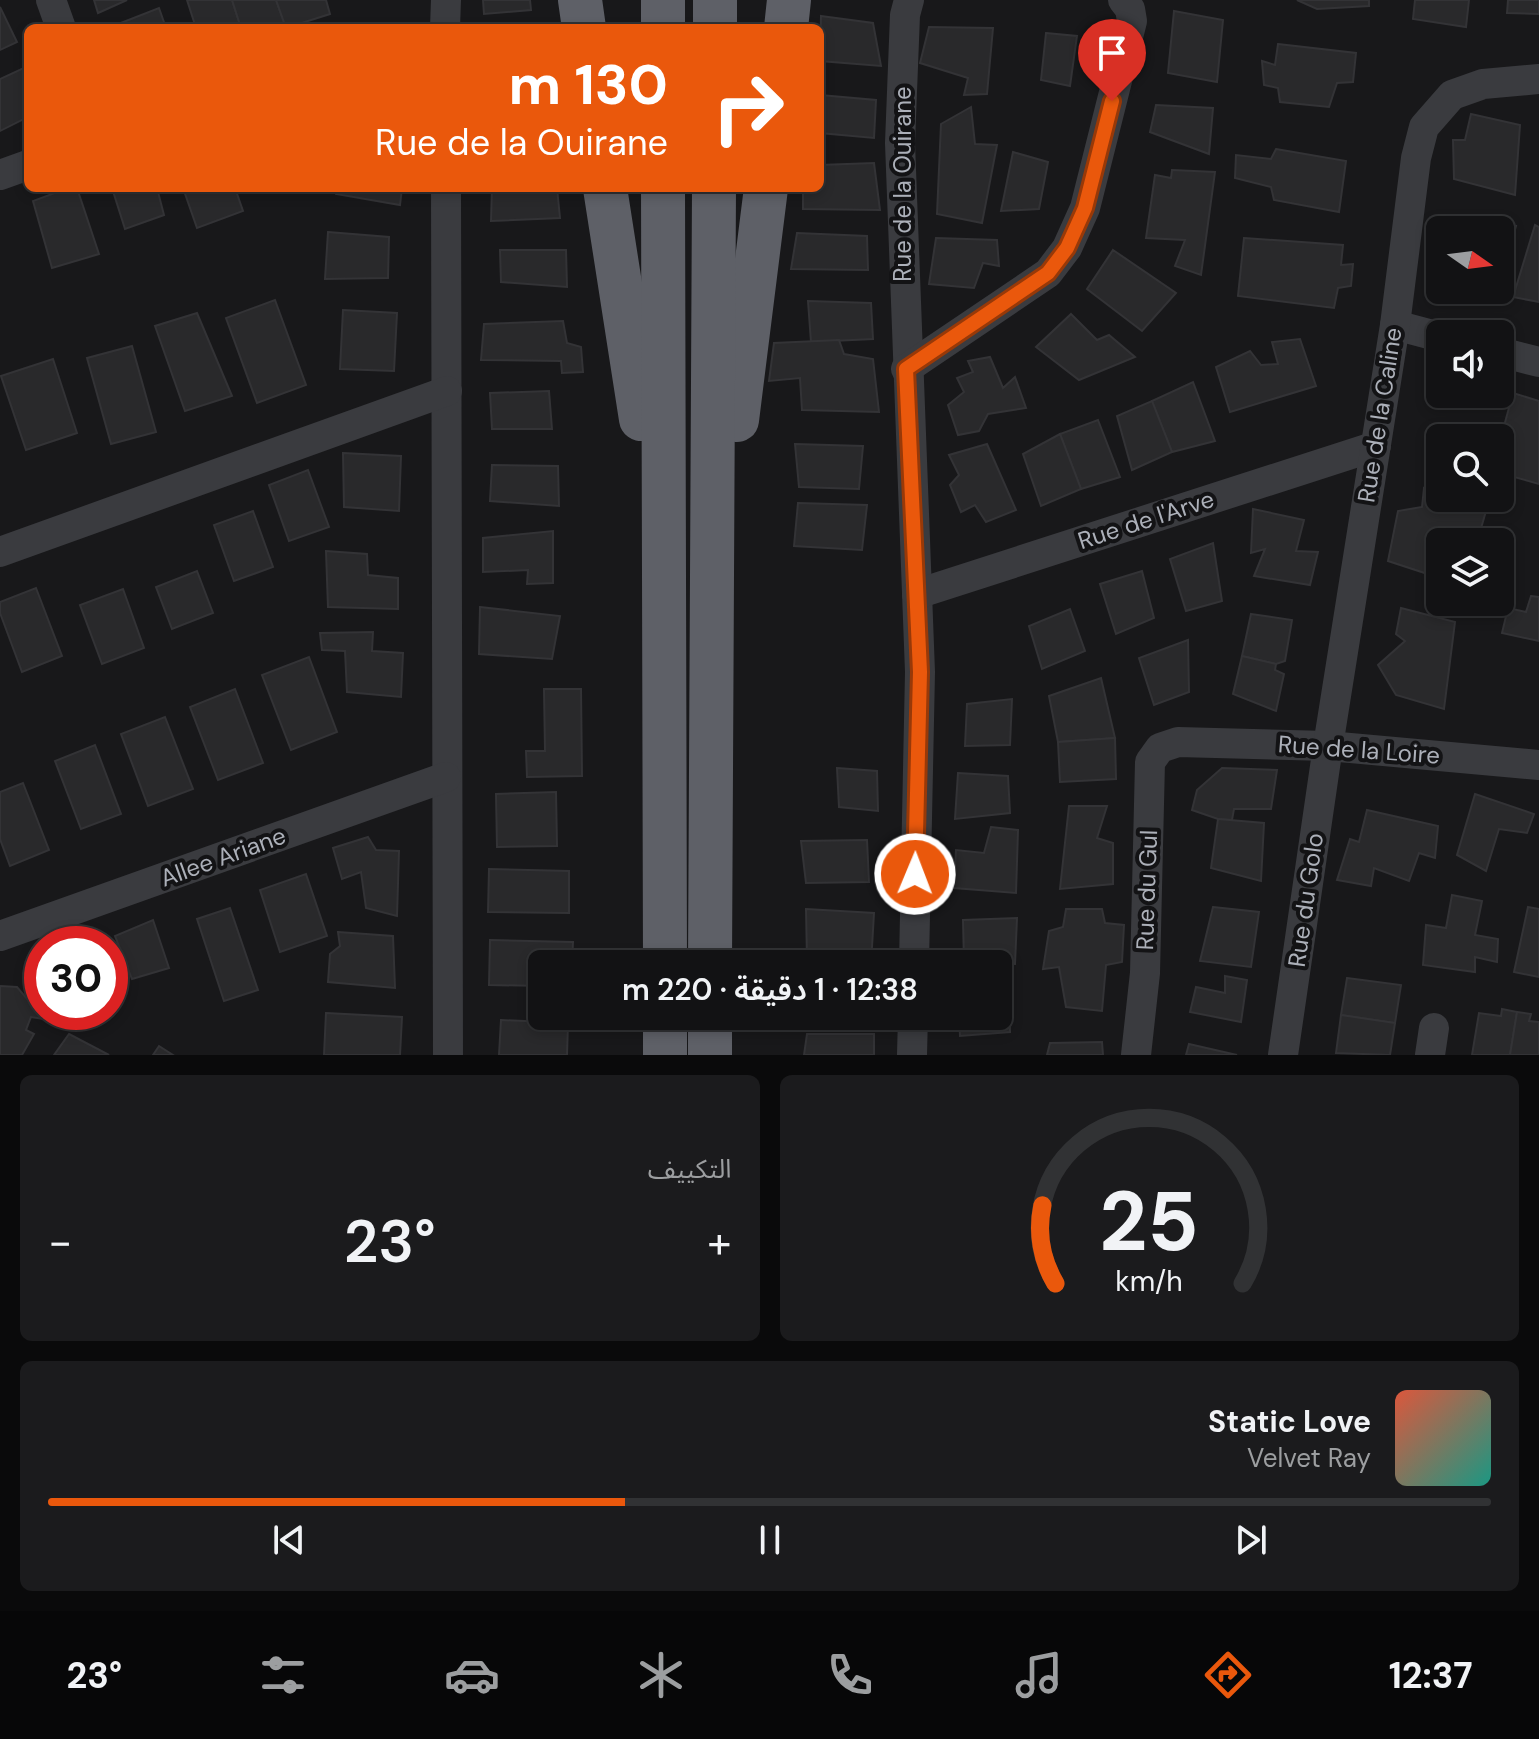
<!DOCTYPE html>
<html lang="ar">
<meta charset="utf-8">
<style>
:root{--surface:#121214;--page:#1b1b1d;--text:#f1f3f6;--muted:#9c9ea0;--line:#313234;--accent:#ea580c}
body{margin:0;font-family:"DM Sans","Noto Sans Arabic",sans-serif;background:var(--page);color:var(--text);direction:rtl;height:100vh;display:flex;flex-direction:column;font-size:30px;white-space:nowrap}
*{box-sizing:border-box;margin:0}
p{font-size:26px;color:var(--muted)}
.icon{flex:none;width:44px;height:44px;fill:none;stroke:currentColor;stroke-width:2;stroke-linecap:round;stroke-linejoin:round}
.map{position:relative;height:1055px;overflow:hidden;direction:ltr}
.panel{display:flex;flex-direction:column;gap:20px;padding:20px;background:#0a0a0b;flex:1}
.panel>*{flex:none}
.guide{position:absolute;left:24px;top:24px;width:800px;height:168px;border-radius:12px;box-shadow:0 4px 12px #0003,0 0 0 2px var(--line);direction:rtl;background:#ea580c;color:#fff;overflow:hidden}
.needle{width:52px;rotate:104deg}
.buttons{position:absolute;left:1426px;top:216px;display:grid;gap:16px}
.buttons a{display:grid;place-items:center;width:88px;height:88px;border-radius:12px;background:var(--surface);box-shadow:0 4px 12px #0003,0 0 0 2px var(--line);font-size:40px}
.speed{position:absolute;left:24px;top:926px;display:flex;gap:16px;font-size:40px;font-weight:700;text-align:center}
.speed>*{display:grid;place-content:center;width:104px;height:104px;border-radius:50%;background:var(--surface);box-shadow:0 4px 12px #0003,0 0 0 2px var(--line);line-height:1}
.speed .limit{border:12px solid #d22;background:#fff;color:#111}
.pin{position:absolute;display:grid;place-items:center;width:68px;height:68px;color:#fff;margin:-82px -34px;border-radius:50% 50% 50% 0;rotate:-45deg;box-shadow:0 0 8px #0007}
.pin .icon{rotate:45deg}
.me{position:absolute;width:88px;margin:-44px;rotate:1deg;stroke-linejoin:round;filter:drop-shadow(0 0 6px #0008)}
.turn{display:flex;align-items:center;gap:28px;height:168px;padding:0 24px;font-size:36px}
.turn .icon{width:104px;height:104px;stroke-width:2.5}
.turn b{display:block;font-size:56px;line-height:68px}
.big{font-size:60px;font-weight:600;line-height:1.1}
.panel .tile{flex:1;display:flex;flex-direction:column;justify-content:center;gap:12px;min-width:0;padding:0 28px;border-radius:12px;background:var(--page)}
.panel .dial{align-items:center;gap:0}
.dial svg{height:208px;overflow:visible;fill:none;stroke:var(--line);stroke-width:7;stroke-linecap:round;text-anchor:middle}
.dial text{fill:var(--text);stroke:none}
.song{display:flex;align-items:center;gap:24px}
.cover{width:96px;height:96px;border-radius:12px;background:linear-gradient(135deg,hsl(10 70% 55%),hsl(170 70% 35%))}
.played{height:8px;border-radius:4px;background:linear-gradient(90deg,var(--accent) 40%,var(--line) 40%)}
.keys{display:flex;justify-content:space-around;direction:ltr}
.heat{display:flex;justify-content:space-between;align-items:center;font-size:44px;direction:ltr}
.panel .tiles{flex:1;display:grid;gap:20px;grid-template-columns:1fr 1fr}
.tile:last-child{grid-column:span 2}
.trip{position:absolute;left:528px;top:950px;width:484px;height:80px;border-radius:12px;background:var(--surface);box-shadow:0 4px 12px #0003,0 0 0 2px var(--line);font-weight:600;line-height:80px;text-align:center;direction:rtl}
.dock{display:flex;height:128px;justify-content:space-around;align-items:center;background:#070708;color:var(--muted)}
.dock .icon{width:56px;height:56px}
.dock .current{color:var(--accent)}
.dock b{font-size:36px;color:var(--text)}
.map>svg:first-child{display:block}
.building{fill:#29292b;stroke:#333336;stroke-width:2}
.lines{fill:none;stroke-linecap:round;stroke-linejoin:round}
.minor{stroke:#3a3b3f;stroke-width:30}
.trunk{stroke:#5e6067;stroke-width:44}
.route-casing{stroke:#983908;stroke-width:20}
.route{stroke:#ea580c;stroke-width:14}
.labels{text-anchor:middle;stroke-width:8;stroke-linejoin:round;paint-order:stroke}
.street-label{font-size:24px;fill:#acb0b9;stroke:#131315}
</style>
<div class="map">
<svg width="1539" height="1055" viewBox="0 0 1539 1055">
<rect width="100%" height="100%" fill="#18181a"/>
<!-- building -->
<g class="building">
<polygon points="94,0 127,0 98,13"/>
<polygon points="187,0 232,0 241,28 196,28"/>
<polygon points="232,0 276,0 286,28 241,28"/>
<polygon points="276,0 326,0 330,14 286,28"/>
<polygon points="483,0 530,0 531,10 484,14"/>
<polygon points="1297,0 1369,0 1369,6 1317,9"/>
<polygon points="1415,0 1469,0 1466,27 1413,19"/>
<polygon points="1508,0 1539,0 1539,14 1507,13"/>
<polygon points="0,7 17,42 0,50"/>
<polygon points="159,8 166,28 108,28"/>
<polygon points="1174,11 1223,20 1217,82 1168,73"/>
<polygon points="821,16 873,23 881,66 820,61"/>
<polygon points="929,27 993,28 987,94 964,95 968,78 920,63"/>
<polygon points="1046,33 1077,36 1070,86 1041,80"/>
<polygon points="1278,44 1356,53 1353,82 1337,83 1329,107 1280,102 1278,88 1264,85 1262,61 1275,65"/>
<polygon points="28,66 28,117 0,131 0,79"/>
<polygon points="820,95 876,100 874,138 820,133"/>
<polygon points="1156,105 1213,108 1209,154 1150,132"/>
<polygon points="971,107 975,144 997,145 982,223 937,214 941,124"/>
<polygon points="1471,114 1520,125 1515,195 1454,179 1453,140 1465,140"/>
<polygon points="1276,149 1346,161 1339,212 1274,200 1271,187 1235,178 1236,155 1271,159"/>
<polygon points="1013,152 1048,162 1039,209 1001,211"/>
<polygon points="874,163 880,210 803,209 803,188 820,188 820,165"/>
<polygon points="1172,170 1215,172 1201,275 1175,266 1185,240 1146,238 1155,175 1171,178"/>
<polygon points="68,188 77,188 99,254 52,268 33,201"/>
<polygon points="112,188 157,188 164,215 125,229"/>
<polygon points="183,188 235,188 243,211 197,228"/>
<polygon points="336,188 402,188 400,205 336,194"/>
<polygon points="492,188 557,188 560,218 491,221"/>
<polygon points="1445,219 1516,226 1500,284 1500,230 1443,230"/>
<polygon points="1535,225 1539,227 1539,302 1513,297"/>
<polygon points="328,232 389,237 388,278 325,279"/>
<polygon points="797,233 867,236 868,270 791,269"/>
<polygon points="936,238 997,240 999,266 983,263 974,288 929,284"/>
<polygon points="1244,238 1343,245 1341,265 1353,264 1351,286 1338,288 1334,308 1238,296"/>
<polygon points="500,250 566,250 567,287 501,282"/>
<polygon points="1113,250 1176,293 1142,331 1087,289"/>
<polygon points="1471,290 1498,290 1496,297"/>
<polygon points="275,300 306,385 257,403 226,318"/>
<polygon points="808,301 871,303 873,339 811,342"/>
<polygon points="343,310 397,313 394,371 340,369"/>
<polygon points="197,313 232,396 185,411 155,326"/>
<polygon points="1071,314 1097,340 1109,335 1135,357 1079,380 1036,347"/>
<polygon points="563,321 567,343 581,347 583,372 562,373 561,361 481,360 484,324"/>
<polygon points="1300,339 1316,386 1230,412 1216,367 1250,351 1261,365 1278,364 1272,342"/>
<polygon points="839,340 844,354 873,359 879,412 802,410 800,378 769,381 774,343"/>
<polygon points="132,346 156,432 111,444 87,358"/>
<polygon points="990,357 1003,388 1015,377 1026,408 988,414 979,431 958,435 948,405 964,392 957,378 973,372 968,361"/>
<polygon points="53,359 77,433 26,450 1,376"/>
<polygon points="1193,382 1215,441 1172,452 1152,401"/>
<polygon points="549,391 552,429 492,429 490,393"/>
<polygon points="1513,393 1539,401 1539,484 1500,473 1500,441"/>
<polygon points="1152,401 1172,452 1132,470 1117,416"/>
<polygon points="1098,420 1120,477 1081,489 1060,434"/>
<polygon points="1060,434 1081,489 1041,506 1023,454"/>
<polygon points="795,444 863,446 859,489 799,487"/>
<polygon points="987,444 1016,510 986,522 975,505 961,512 950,485 959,475 949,455"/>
<polygon points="343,453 401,456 399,511 344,507"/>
<polygon points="492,465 558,466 559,506 490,501"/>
<polygon points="308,470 329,527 289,541 269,485"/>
<polygon points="1424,488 1440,494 1440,498 1452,498 1486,511 1477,542 1440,542 1440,578 1388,561 1398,511 1422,507"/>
<polygon points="798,503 867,505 862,550 794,546"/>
<polygon points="1253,509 1304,520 1296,551 1318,552 1310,585 1254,576 1265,549 1251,553"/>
<polygon points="253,511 273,567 234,581 214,525"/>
<polygon points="553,531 553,583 527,584 528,570 483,572 483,538"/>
<polygon points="1213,543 1222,601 1186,611 1170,559"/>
<polygon points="326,551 367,554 368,575 398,578 398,609 328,607"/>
<polygon points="197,571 213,613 172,629 156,587"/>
<polygon points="1142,571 1154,618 1116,634 1100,584"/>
<polygon points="36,588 62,656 22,672 0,613 0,602"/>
<polygon points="123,589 144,648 102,664 80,605"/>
<polygon points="1531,596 1539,597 1539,641 1502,633 1508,608 1526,612"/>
<polygon points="480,607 560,616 552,659 479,654"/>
<polygon points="1401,608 1455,622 1444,709 1396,695 1378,665 1405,641 1396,634"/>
<polygon points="1070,609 1085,651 1042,669 1029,626"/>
<polygon points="1251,614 1292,620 1285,661 1276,664 1242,656"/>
<polygon points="373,632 372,651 403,653 401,697 347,692 345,651 322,650 320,633"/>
<polygon points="1188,640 1189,692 1154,705 1139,658"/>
<polygon points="1242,656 1276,664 1275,670 1284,674 1276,711 1233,694"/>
<polygon points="309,657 337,732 291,750 262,675"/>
<polygon points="1101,678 1115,738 1058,742 1049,696"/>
<polygon points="235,689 263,763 218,780 190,707"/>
<polygon points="544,689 581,689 582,776 527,777 526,751 545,751"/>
<polygon points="1012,699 1010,745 965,746 967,704"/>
<polygon points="165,717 193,789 148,806 121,734"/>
<polygon points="1115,738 1116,779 1060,782 1058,742"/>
<polygon points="95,745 121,814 81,829 55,761"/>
<polygon points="837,768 877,771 878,811 839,807"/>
<polygon points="1222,768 1277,770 1271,809 1234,809 1232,820 1218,819 1192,810 1197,790"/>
<polygon points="958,773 1008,776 1010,813 955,819"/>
<polygon points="23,783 49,850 10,866 0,839 0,792"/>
<polygon points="556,792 557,846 497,847 496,794"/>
<polygon points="1475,794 1534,814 1527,833 1499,829 1486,871 1457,855"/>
<polygon points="1069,806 1107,806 1097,838 1113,843 1113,884 1060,889"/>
<polygon points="1367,810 1438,826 1435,858 1419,853 1409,881 1374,868 1371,886 1337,880 1350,839 1359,842"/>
<polygon points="1218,819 1264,823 1261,881 1211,868"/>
<polygon points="991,827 1018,830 1016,893 954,888 956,850 984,853"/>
<polygon points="368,837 376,850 399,851 397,916 366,908 361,872 342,879 333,848"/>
<polygon points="867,840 869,882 806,883 801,841"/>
<polygon points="489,869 569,871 569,913 488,912"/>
<polygon points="306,874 327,936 280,952 260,890"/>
<polygon points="1452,895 1482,901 1475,935 1498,939 1497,962 1475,957 1475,972 1423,965 1426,925 1446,928"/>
<polygon points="1213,907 1259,912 1251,967 1200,961"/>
<polygon points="1528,907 1539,909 1539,977 1514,972"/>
<polygon points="230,908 258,990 224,1001 197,919"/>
<polygon points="806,909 874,913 871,964 807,959"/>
<polygon points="1066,909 1102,909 1105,923 1124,925 1122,962 1106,965 1102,1011 1066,1007 1059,967 1043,969 1049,931 1063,927"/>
<polygon points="1017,918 1015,964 964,962 963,920"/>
<polygon points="153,920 169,968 132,979 115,936"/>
<polygon points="338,932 393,936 395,988 328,982 330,954 340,946"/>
<polygon points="490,940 573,942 572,964 542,964 542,986 489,985"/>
<polygon points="42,966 42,987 33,970"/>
<polygon points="1225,976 1247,980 1241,1022 1190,1012 1196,987 1225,993"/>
<polygon points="1347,978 1401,985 1395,1023 1341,1015"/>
<polygon points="0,986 17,987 44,1019 31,1017 26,1030 34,1034 22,1055 0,1055"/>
<polygon points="998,994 1009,994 1010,1032 960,1036 959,1016 998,1016"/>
<polygon points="1502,1009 1517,1012 1510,1055 1472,1055 1479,1013 1501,1016"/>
<polygon points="1517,1012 1531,1014 1529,1021 1539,1022 1539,1055 1510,1055"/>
<polygon points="326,1013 402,1017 400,1055 324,1055"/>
<polygon points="1341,1015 1395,1023 1390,1055 1336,1053"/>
<polygon points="799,1016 871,1016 870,1021 799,1018"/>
<polygon points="501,1020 568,1023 567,1055 499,1055"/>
<polygon points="69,1034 109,1055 54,1055"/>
<polygon points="807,1034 874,1034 874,1055 804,1055"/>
<polygon points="1102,1042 1103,1055 1047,1055 1050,1043"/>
<polygon points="1189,1044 1237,1055 1186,1055"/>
<polygon points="159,1046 173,1055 153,1055"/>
</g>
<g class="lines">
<!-- minor -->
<g class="minor">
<polyline points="51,0 61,28"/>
<polyline points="909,0 905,15 900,143 920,672 914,964"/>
<polyline points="445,28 446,0"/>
<polyline points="0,175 28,165"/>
<polyline points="446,188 448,1055"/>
<polyline points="1395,325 1440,337"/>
<polyline points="1500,352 1539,362"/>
<polyline points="906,369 1048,273 1067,248 1085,208 1132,21 1130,9 1123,0"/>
<polyline points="0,552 447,391"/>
<polyline points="917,594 1376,446"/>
<polyline points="0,936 446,777"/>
<polyline points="912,1055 913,1016"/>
<polyline points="1136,1055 1145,973 1150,762 1160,748 1178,742 1328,746 1539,765"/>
<polyline points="1283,1055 1328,746 1395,325 1416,158 1424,127 1452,95 1483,84 1539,79"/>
<polyline points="1430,1055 1434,1028"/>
</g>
<!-- trunk -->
<g class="trunk">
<polyline points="580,0 584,28"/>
<polyline points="663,28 663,0"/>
<polyline points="715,28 715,0"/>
<polyline points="786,28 789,0"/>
<polyline points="605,188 641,419"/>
<polyline points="663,188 665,964"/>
<polyline points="737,420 766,188"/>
<polyline points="710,964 714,188"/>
<polyline points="665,1055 665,1016"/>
<polyline points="710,1055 710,1016"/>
</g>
</g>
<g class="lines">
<!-- route casing -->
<g class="route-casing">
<polyline id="route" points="915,874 920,672 906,369 1048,273 1067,248 1085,208 1112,101"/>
</g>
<!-- route -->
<use href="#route" class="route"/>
</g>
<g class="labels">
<!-- street labels -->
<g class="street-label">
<text transform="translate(903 184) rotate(-90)" y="8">Rue de la Ouirane</text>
<text transform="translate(1380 415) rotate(-81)" y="8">Rue de la Caline</text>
<text transform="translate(1146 520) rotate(-18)" y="8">Rue de l'Arve</text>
<text transform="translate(1359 750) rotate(4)" y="8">Rue de la Loire</text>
<text transform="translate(223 857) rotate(-20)" y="8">Allee Ariane</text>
<text transform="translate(1147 890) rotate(-88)" y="8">Rue du Gul</text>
<text transform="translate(1306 900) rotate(-82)" y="8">Rue du Golo</text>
</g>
</g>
</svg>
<div class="buttons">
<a><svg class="needle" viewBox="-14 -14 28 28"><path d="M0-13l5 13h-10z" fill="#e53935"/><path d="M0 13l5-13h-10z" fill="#9c9ea0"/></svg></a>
<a><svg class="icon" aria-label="sound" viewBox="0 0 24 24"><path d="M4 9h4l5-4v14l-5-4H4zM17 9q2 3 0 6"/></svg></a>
<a><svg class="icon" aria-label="search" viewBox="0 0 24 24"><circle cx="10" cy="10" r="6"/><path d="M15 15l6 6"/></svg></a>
<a><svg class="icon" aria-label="layers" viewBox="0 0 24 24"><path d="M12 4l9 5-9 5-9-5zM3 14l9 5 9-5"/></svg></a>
</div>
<div class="speed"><div class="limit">30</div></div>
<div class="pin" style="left:1112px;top:101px;background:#d93025"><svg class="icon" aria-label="arrive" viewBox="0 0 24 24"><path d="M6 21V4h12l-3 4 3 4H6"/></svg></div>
<svg class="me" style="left:915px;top:874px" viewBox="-20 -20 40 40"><circle r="17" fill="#ea580c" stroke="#fff" stroke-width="3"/><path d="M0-11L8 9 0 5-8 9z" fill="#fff"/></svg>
<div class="trip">12:38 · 1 دقيقة · 220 m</div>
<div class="guide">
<div class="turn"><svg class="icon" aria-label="right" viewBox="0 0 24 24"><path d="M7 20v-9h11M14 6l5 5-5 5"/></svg><div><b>130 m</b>Rue de la Ouirane</div></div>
</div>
</div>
<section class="panel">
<div class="tiles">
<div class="tile dial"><svg viewBox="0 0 100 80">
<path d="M14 69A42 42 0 1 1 86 69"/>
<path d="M14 69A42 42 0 0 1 9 39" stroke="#ea580c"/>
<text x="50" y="56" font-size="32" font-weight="700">25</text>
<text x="50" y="72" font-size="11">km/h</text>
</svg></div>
<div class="tile"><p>التكييف</p>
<div class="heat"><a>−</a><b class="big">23°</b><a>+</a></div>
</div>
<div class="tile">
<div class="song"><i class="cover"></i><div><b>Static Love</b><p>Velvet Ray</p></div></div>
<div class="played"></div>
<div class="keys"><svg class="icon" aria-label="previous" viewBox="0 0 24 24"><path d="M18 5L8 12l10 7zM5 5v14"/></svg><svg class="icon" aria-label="pause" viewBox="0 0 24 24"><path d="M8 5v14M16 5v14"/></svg><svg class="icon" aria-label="next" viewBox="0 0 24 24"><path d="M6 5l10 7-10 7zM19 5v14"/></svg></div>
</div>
</div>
</section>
<nav class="dock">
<b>12:37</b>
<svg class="icon current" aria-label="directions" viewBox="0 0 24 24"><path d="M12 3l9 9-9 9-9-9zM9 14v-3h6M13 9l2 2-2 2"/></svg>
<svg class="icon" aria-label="music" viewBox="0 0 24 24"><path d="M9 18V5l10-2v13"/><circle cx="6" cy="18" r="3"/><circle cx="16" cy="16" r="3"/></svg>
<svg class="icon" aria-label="phone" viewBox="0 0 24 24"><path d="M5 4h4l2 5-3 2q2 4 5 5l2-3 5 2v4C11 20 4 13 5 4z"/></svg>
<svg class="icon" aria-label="climate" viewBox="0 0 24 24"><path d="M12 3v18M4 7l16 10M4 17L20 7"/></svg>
<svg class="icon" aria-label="car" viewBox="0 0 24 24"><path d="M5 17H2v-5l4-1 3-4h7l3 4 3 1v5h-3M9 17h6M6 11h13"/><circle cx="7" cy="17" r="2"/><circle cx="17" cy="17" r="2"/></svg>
<svg class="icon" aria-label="filters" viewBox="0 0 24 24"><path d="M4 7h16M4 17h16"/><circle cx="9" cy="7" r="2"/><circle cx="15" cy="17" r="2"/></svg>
<b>23°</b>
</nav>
